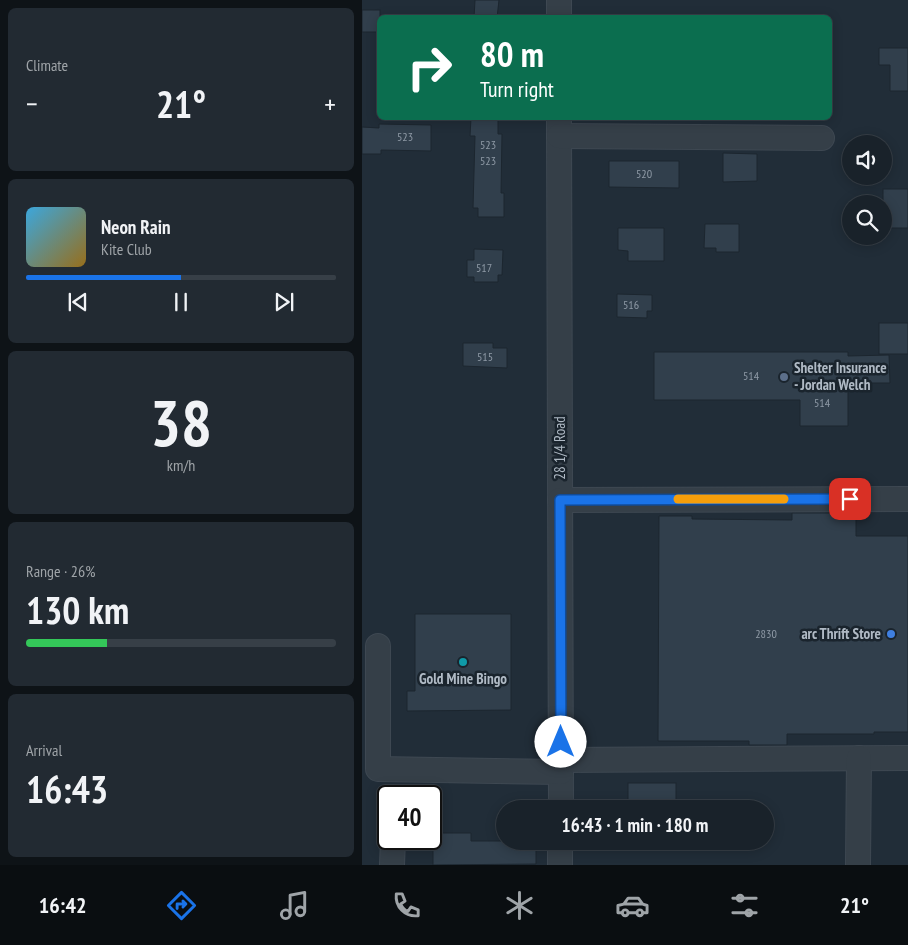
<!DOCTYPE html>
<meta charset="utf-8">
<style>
:root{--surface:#19222a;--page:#222a32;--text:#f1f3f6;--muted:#9fa4a8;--line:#373f47;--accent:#1a73e8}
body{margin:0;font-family:"PT Sans Narrow",sans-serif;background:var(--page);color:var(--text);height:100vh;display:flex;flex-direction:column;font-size:19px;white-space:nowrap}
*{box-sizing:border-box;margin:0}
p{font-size:16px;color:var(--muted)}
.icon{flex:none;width:28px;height:28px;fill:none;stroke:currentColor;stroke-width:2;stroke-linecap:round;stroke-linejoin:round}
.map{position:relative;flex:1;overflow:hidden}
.panel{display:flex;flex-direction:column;gap:8px;padding:8px;background:#0e1317;width:362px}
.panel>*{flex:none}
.top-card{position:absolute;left:15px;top:15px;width:455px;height:105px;border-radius:8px;box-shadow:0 2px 12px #0003,0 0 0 1px var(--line);background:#0b6e4f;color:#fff;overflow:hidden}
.controls{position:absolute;left:480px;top:135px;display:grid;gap:10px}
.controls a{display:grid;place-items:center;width:50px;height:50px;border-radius:50%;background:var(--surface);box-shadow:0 2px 12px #0003,0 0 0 1px var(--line);font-size:25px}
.speed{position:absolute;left:15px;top:785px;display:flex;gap:10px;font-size:25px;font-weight:700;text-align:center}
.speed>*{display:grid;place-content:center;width:65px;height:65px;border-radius:50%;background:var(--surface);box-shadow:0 2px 12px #0003,0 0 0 1px var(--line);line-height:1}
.speed .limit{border:2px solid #111;border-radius:8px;background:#fff;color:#111}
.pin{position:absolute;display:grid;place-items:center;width:42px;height:42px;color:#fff;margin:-21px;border-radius:10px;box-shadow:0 2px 8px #0006}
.me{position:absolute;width:55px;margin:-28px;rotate:0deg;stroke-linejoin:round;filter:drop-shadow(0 0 4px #0008)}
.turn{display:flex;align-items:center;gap:18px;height:105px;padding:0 20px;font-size:22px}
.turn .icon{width:65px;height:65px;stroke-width:2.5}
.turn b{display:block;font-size:35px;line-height:42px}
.big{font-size:38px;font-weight:800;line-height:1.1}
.panel .widget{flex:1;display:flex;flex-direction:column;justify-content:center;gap:8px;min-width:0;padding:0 18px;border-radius:8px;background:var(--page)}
.panel .dial{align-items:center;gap:0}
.dial b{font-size:65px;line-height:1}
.song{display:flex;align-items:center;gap:15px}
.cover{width:60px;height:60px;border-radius:8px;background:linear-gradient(135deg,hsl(200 70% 55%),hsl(40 70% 35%))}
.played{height:5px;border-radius:2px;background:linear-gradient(90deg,var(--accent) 50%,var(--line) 50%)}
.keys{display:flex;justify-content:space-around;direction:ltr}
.heat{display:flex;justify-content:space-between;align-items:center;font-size:28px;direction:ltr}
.charge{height:8px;border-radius:4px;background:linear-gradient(90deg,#34c759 26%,var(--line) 0)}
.trip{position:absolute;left:134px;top:800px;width:278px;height:50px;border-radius:25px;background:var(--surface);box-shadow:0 2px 12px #0003,0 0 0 1px var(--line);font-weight:800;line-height:50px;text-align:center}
.dock{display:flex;height:80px;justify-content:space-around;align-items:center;background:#0a0e11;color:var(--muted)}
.dock .icon{width:35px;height:35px}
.dock .on{color:var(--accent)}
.dock b{font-size:22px;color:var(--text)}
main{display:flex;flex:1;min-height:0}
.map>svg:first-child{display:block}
.building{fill:#313f4c;stroke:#1c262f}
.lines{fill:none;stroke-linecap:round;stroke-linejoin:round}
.minor-casing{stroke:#3e4852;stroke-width:26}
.minor{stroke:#353f48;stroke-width:24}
.route-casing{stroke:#114b97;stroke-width:12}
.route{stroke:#1a73e8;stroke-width:9}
.slow{stroke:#f59e0b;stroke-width:9}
.service-dot{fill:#5c6f8a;stroke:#1a242d;stroke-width:2}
.shop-dot{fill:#3f7fe0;stroke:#1a242d;stroke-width:2}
.culture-dot{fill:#0f9aa8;stroke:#1a242d;stroke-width:2}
.labels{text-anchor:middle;stroke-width:5;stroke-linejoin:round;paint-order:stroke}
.number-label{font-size:12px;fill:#8f9aa6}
.poi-label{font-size:15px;font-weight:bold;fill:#b0bac5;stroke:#1a242d;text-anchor:start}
.street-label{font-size:15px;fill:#b0bac5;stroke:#1a242d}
</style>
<main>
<section class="panel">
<div class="widget"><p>Climate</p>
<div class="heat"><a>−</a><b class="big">21°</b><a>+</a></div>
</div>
<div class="widget">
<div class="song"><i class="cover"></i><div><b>Neon Rain</b><p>Kite Club</p></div></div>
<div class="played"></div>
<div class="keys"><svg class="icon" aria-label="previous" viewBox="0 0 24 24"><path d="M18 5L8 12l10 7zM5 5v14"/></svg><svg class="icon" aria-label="pause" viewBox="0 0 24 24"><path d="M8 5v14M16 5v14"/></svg><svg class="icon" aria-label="next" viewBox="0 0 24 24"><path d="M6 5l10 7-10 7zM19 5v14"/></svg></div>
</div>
<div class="widget dial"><b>38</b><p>km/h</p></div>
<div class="widget"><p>Range · 26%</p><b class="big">130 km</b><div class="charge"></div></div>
<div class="widget"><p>Arrival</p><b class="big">16:43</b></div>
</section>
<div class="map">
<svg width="546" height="865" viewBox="0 0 546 865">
<rect width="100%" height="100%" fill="#212d38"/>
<!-- building -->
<g class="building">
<polygon points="113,0 137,0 135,18 112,18"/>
<rect x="0" y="10" width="18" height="22"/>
<polygon points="517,48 546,48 546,91 528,91 528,65 517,65"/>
<polygon points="109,118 136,118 136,134 140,134 139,193 142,193 142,217 116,217 116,208 111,208 113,136 108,136"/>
<polygon points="17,124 69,125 69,151 19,150 19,154 0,154 0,127 17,128"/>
<polygon points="361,153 395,154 395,181 361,182"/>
<polygon points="247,161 317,161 317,188 247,187"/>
<rect x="521" y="189" width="25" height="39"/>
<polygon points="343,224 377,224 377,252 354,252 354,248 342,248"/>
<polygon points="256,228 302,228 302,261 266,261 266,251 256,250"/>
<polygon points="112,249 141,250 140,275 136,275 136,282 112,282 112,277 105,277 105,260 112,260"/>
<polygon points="255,294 290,295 290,311 285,311 285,318 255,317"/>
<rect x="517" y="323" width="29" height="31"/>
<polygon points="101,343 131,343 131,348 145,348 145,368 101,366"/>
<polygon points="292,352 486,352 486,356 527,355 528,383 486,383 486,426 438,426 438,400 292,400"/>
<polygon points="430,513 494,513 494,536 546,536 546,732 512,732 512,734 425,734 425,745 387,745 387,741 296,741 297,516 330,516 330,519 430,520"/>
<polygon points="53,614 149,614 149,710 45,711 45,691 53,691"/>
<rect x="266" y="783" width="48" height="26"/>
<polygon points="78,833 109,833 109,841 174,841 174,864 71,865 71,841 78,841"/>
</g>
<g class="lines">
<!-- minor casing -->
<g class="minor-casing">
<g id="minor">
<polyline points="197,18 197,0"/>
<polyline points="197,118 199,809"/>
<polyline points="197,136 460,138"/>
<polyline points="198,500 546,499"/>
<polyline points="16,646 16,769 199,772"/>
<polyline points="199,760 546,758"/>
<polyline points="30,865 31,839"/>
<polyline points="198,865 198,841"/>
<polyline points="496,865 497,758"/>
</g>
</g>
<!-- minor -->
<use href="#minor" class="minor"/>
</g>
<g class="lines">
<!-- route casing -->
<g class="route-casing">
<polyline id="route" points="199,742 198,500 488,499"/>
</g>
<!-- route -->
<use href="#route" class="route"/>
<!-- slow -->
<polyline class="slow" points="316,499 422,499"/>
</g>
<!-- markers -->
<circle class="service-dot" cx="422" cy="377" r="5"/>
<circle class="shop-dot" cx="529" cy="634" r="5"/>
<circle class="culture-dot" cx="101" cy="662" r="5"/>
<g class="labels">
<!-- number labels -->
<g class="number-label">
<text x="43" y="141">523</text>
<text x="126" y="149">523</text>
<text x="126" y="165">523</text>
<text x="282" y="178">520</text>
<text x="122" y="272">517</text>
<text x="269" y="309">516</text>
<text x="123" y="361">515</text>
<text x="389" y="380">514</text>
<text x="460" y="407">514</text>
<text x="404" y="638">2830</text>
</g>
<!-- poi labels -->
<g class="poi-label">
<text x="432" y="373">Shelter Insurance<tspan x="432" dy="17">- Jordan Welch</tspan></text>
<text x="519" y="639" text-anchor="end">arc Thrift Store</text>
<text x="101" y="684" text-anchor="middle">Gold Mine Bingo</text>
</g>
<!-- street labels -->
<g class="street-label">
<text transform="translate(198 448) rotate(-90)" y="5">28 1/4 Road</text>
</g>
</g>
</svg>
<div class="controls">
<a><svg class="icon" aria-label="sound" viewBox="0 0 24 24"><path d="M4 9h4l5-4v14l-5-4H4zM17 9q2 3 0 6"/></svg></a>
<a><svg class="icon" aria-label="search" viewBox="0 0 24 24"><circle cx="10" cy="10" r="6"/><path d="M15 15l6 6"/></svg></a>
</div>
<div class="speed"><div class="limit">40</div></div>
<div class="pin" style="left:488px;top:499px;background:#d93025"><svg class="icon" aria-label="arrive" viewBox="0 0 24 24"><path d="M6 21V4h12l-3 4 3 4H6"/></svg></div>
<svg class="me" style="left:199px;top:742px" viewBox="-20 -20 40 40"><circle r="19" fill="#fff"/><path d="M0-13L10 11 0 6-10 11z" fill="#1a73e8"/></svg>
<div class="trip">16:43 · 1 min · 180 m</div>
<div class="top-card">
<div class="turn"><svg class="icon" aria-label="right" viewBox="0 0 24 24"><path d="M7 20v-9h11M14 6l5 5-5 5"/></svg><div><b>80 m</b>Turn right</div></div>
</div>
</div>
</main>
<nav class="dock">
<b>16:42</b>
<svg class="icon on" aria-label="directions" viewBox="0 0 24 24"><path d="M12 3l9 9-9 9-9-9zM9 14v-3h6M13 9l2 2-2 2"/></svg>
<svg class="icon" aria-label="music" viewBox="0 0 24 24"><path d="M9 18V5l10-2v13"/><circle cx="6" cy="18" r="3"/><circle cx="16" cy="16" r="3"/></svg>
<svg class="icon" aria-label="phone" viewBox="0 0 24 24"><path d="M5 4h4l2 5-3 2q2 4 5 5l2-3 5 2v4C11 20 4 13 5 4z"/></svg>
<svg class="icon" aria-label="climate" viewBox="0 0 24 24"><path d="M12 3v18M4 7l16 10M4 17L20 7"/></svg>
<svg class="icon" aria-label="car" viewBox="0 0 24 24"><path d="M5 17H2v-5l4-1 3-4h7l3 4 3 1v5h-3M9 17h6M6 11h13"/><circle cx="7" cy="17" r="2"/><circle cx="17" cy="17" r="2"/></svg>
<svg class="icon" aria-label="filters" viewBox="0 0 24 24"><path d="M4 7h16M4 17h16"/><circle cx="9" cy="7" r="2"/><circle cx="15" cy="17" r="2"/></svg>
<b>21°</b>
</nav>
